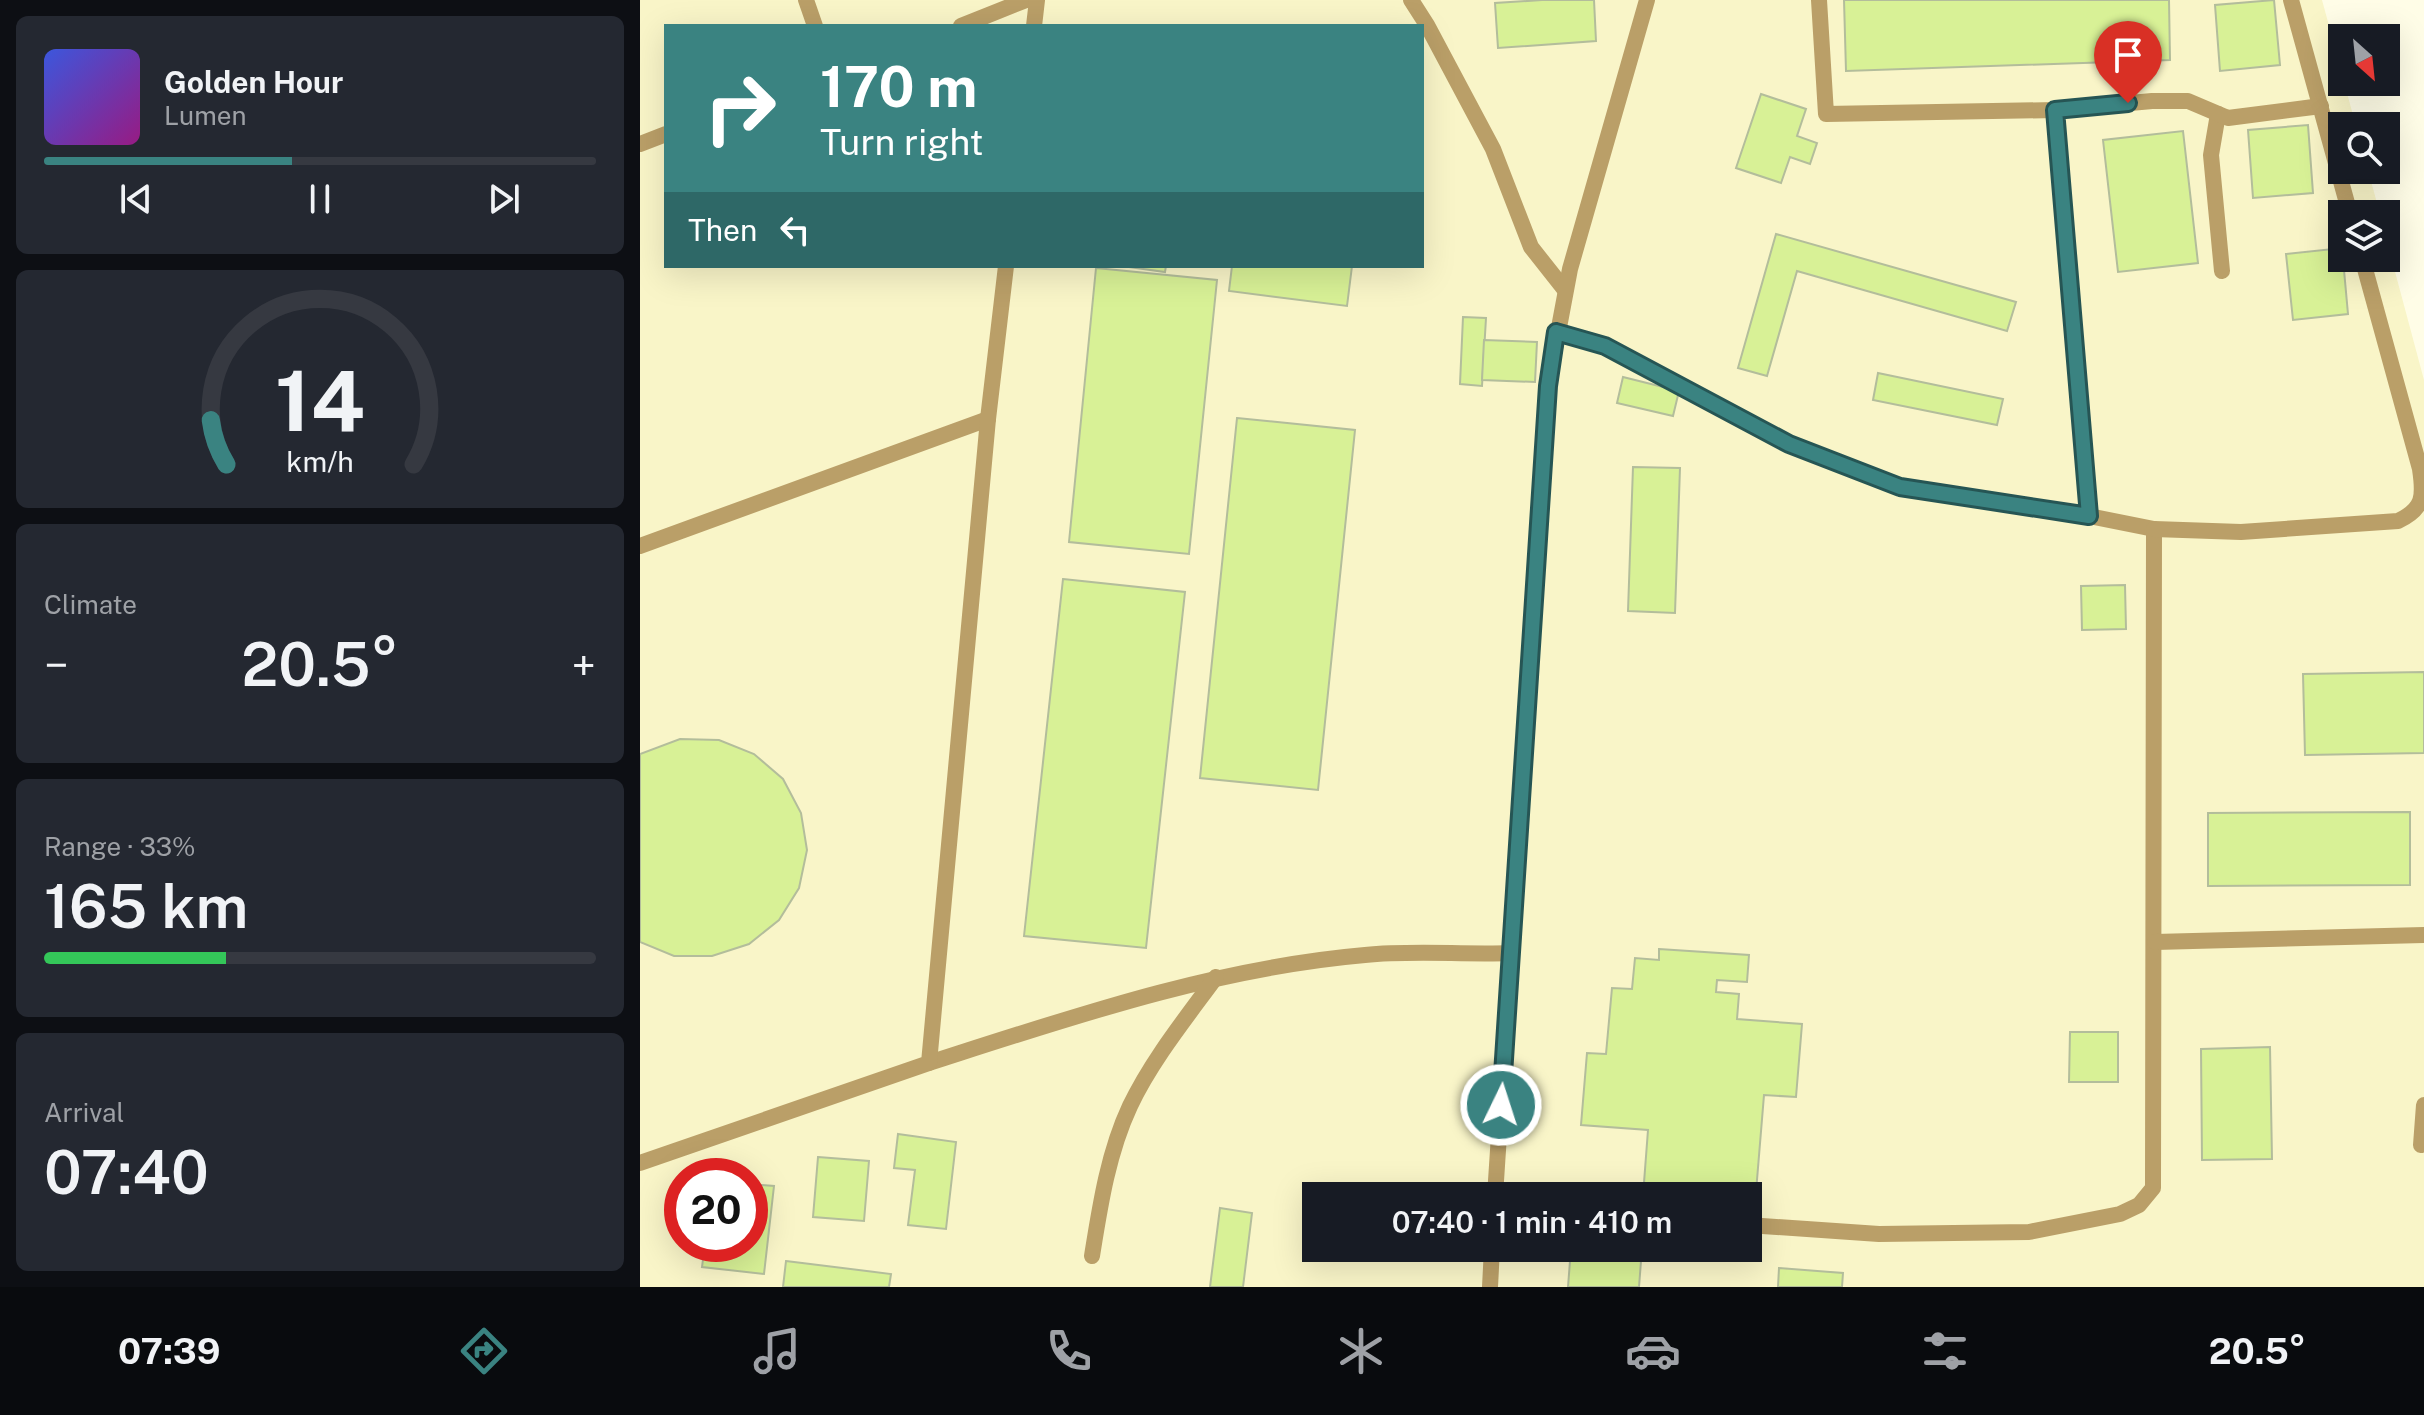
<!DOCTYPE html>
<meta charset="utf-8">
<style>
:root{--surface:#171b24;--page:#242831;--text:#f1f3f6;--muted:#9ea1a6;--line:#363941;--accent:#3a8381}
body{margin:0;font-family:"Public Sans",sans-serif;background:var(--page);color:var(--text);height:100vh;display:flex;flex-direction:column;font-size:30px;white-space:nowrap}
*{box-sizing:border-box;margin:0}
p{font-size:26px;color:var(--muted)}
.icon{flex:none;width:44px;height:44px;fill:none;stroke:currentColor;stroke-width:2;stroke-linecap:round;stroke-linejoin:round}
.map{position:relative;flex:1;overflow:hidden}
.drawer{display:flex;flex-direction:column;gap:16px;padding:16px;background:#0d0f14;width:640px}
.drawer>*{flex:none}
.hud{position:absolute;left:24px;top:24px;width:760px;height:244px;border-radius:0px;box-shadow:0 8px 32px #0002;background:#3a8381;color:#fff;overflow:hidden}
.needle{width:52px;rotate:153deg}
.fabs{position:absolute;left:1688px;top:24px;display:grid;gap:16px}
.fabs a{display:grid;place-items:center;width:72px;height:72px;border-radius:0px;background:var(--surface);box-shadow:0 8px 32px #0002;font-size:40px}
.speed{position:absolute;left:24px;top:1158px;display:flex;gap:16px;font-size:40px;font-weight:700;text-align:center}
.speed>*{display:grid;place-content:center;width:104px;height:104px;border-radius:50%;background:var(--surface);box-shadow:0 8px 32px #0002;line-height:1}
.speed .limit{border:12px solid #d22;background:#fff;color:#111}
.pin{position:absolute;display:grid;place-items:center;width:68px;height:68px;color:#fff;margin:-82px -34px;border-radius:50% 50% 50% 0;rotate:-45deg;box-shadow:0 0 8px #0007}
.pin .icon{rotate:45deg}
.me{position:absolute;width:88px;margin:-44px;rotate:4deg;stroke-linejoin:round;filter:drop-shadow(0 0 6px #0008)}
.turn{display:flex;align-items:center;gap:28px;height:168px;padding:0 24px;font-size:36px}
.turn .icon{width:104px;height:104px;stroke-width:2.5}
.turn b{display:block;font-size:56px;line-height:68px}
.then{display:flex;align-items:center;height:76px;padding:0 24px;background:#0003;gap:16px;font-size:30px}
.big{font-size:60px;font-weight:600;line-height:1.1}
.drawer .widget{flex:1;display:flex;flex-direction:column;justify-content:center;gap:12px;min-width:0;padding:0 28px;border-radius:12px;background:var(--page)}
.drawer .dial{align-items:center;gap:0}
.dial svg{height:208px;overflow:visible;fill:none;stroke:var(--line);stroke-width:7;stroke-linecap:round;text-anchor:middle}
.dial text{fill:var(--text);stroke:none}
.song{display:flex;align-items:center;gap:24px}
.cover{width:96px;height:96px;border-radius:12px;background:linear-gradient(135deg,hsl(230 70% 55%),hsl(310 70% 35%))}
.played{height:8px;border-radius:4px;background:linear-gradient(90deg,var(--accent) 45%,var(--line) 45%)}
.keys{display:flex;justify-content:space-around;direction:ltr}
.heat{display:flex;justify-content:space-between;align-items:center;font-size:44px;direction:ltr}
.charge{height:12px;border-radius:6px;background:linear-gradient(90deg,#34c759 33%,var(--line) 0)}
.trip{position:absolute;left:662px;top:1182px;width:460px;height:80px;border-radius:0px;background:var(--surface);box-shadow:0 8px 32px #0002;font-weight:600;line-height:80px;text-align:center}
.menu{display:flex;height:128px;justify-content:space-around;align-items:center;background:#090b0e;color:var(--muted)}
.menu .icon{width:56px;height:56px}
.menu .selected{color:var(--accent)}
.menu b{font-size:36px;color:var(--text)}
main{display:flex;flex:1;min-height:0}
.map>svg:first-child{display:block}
.built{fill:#f9f5c8;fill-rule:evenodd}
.building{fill:#d8f196;stroke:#b3bd9b;stroke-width:2}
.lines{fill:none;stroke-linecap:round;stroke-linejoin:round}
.service{stroke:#ba9f68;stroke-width:16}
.route-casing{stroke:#265554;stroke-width:20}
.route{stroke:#3a8381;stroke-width:14}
</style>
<main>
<section class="drawer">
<div class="widget">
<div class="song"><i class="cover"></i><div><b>Golden Hour</b><p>Lumen</p></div></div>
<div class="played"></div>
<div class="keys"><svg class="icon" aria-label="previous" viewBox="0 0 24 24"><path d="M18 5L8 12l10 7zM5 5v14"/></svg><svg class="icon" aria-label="pause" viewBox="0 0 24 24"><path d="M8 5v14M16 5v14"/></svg><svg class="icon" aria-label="next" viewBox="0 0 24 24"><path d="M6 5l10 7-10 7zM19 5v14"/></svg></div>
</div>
<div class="widget dial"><svg viewBox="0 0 100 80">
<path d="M14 69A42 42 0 1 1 86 69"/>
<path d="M14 69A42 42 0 0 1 8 52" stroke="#3a8381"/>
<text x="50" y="56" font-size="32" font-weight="700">14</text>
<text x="50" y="72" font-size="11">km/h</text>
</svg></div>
<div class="widget"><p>Climate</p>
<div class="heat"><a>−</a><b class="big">20.5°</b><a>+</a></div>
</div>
<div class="widget"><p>Range · 33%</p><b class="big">165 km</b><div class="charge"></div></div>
<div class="widget"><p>Arrival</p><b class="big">07:40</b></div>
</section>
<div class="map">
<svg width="1784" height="1287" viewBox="0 0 1784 1287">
<rect width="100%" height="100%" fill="#fffde7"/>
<!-- built -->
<path class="built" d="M 0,0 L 1682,0 L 1702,73 L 1702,82 L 1704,82 L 1716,126 L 1702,126 L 1702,170 L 1728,170 L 1740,214 L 1702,214 L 1702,258 L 1746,258 L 1746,238 L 1784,380 L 1784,1287 L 0,1287 ZM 26,26 L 782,26 L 782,266 L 26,266 ZM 42,1176 L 110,1176 L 110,1244 L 42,1244 ZM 676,1196 L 1108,1196 L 1108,1248 L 676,1248 Z"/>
<!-- building -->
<g class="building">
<polygon points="902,0 954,0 956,41 858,48 855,3"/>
<polygon points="1204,0 1529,0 1530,60 1206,71"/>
<polygon points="1634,0 1640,65 1580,71 1575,5"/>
<polygon points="1121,94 1166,109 1157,136 1177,143 1170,164 1150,157 1141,183 1096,168"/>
<polygon points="1668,125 1673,193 1613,198 1608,130"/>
<polygon points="1543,131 1558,263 1478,272 1463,140"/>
<polygon points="1136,234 1376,302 1367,331 1157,271 1127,376 1098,368"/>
<polygon points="1702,248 1708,314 1653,320 1646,254"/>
<polygon points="482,266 526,266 525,272"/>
<polygon points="592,266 712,266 707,306 589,291"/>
<polygon points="456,268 577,280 549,554 429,542"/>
<polygon points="823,317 846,318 842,386 820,384"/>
<polygon points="844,340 897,342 895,382 842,380"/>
<polygon points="1238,373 1363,399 1357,425 1233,400"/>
<polygon points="983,377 1039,391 1033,416 977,403"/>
<polygon points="597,418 715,430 678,790 560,778"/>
<polygon points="993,467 1040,468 1035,613 988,611"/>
<polygon points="423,579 545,592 506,948 384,936"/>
<polygon points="1485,585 1486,629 1442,630 1441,586"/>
<polygon points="1784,672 1784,753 1665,755 1663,674"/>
<polygon points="40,739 79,740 114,754 143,779 161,813 167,850 159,888 139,920 109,944 72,956 34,956 0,942 0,754"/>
<polygon points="1770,812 1770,885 1568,886 1568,813"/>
<polygon points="1019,949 1109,955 1107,982 1077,980 1076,992 1099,994 1097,1019 1162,1024 1156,1097 1124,1095 1115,1204 1108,1204 1108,1196 1003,1196 1008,1130 941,1125 947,1053 966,1054 972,988 992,989 995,958 1019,960"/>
<polygon points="1430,1032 1478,1032 1478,1082 1429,1082"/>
<polygon points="1630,1047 1632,1159 1562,1160 1561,1049"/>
<polygon points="258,1134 316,1142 306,1229 268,1225 275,1170 254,1168"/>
<polygon points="178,1157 229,1161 224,1221 173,1217"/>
<polygon points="110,1184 134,1186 124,1274 62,1267 65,1244 110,1244"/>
<polygon points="580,1208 612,1213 603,1287 570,1287"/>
<polygon points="931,1248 1002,1248 999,1287 928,1287"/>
<polygon points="146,1261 251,1274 249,1287 143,1287"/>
<polygon points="1139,1268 1203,1273 1202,1287 1138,1287"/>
</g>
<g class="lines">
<!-- service -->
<g class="service">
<polyline points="166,0 175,26"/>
<polyline points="771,0 787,25 853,149 891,247 925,290"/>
<polyline points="1179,0 1186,114 1415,110"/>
<polyline points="1651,0 1710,214"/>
<polyline points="321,26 386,0"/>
<polyline points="394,26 397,0"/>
<polyline points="1578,114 1571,155 1582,271"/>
<polyline points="0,144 26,134"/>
<polyline points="916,332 965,346 1149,444 1260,487 1449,516 1514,529 1513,1188 1499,1205 1480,1214 1389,1232 1239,1234 1108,1225"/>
<polyline points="1449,516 1415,110 1512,101 1548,101 1588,118 1681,106"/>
<path d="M 1514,529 L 1601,532 L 1758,521 C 1784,509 1784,496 1780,469 L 1722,258"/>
<polyline points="0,546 348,419"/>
<polyline points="1515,942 1784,935"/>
<path d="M 289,1063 C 432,1017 575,968 725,955 C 774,950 823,955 872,953"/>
<polyline points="1781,1145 1784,1105"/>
<polyline points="0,1163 289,1063 348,419 366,266"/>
<polyline points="855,1196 908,386 930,269 1007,0"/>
<path d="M 452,1256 C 460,1206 468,1153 490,1106 C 512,1060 546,1018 576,977"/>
<polyline points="850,1287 852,1248"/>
</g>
</g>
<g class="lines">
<!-- route casing -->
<g class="route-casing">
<polyline id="route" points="861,1105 908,386 916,332 965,346 1149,444 1260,487 1449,516 1415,110 1488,103"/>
</g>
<!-- route -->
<use href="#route" class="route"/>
</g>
</svg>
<div class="fabs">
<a><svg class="needle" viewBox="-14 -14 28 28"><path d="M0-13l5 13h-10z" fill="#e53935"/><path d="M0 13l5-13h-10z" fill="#9ea1a6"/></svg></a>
<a><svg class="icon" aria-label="search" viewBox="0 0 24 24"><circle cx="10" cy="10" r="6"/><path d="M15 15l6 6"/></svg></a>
<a><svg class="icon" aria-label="layers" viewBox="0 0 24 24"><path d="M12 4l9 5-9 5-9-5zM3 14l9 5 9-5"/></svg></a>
</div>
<div class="speed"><div class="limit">20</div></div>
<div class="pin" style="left:1488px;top:103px;background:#d93025"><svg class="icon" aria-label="arrive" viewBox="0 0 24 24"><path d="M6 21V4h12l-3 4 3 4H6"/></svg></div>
<svg class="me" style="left:861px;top:1105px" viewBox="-20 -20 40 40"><circle r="17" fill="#3a8381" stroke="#fff" stroke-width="3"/><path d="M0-11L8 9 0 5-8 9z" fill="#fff"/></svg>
<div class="trip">07:40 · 1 min · 410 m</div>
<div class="hud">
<div class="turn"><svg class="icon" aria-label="right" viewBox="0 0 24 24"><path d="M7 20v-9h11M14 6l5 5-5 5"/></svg><div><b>170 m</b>Turn right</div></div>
<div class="then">Then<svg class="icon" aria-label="left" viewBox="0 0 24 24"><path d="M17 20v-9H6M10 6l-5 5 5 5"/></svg></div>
</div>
</div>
</main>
<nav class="menu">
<b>07:39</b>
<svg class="icon selected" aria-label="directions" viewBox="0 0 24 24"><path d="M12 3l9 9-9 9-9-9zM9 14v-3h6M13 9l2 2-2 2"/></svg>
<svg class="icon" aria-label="music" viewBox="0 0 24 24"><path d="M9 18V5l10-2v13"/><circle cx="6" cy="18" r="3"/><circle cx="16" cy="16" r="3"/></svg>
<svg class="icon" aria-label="phone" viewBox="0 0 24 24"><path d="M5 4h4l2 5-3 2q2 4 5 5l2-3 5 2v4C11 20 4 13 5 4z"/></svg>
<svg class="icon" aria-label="climate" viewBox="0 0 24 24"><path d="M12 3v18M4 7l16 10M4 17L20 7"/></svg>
<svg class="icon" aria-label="car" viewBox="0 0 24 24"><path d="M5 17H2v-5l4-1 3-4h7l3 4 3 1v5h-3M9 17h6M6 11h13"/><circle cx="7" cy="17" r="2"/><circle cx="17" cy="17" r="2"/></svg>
<svg class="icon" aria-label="filters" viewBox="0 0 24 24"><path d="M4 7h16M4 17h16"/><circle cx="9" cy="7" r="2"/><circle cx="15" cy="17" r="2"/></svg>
<b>20.5°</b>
</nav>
